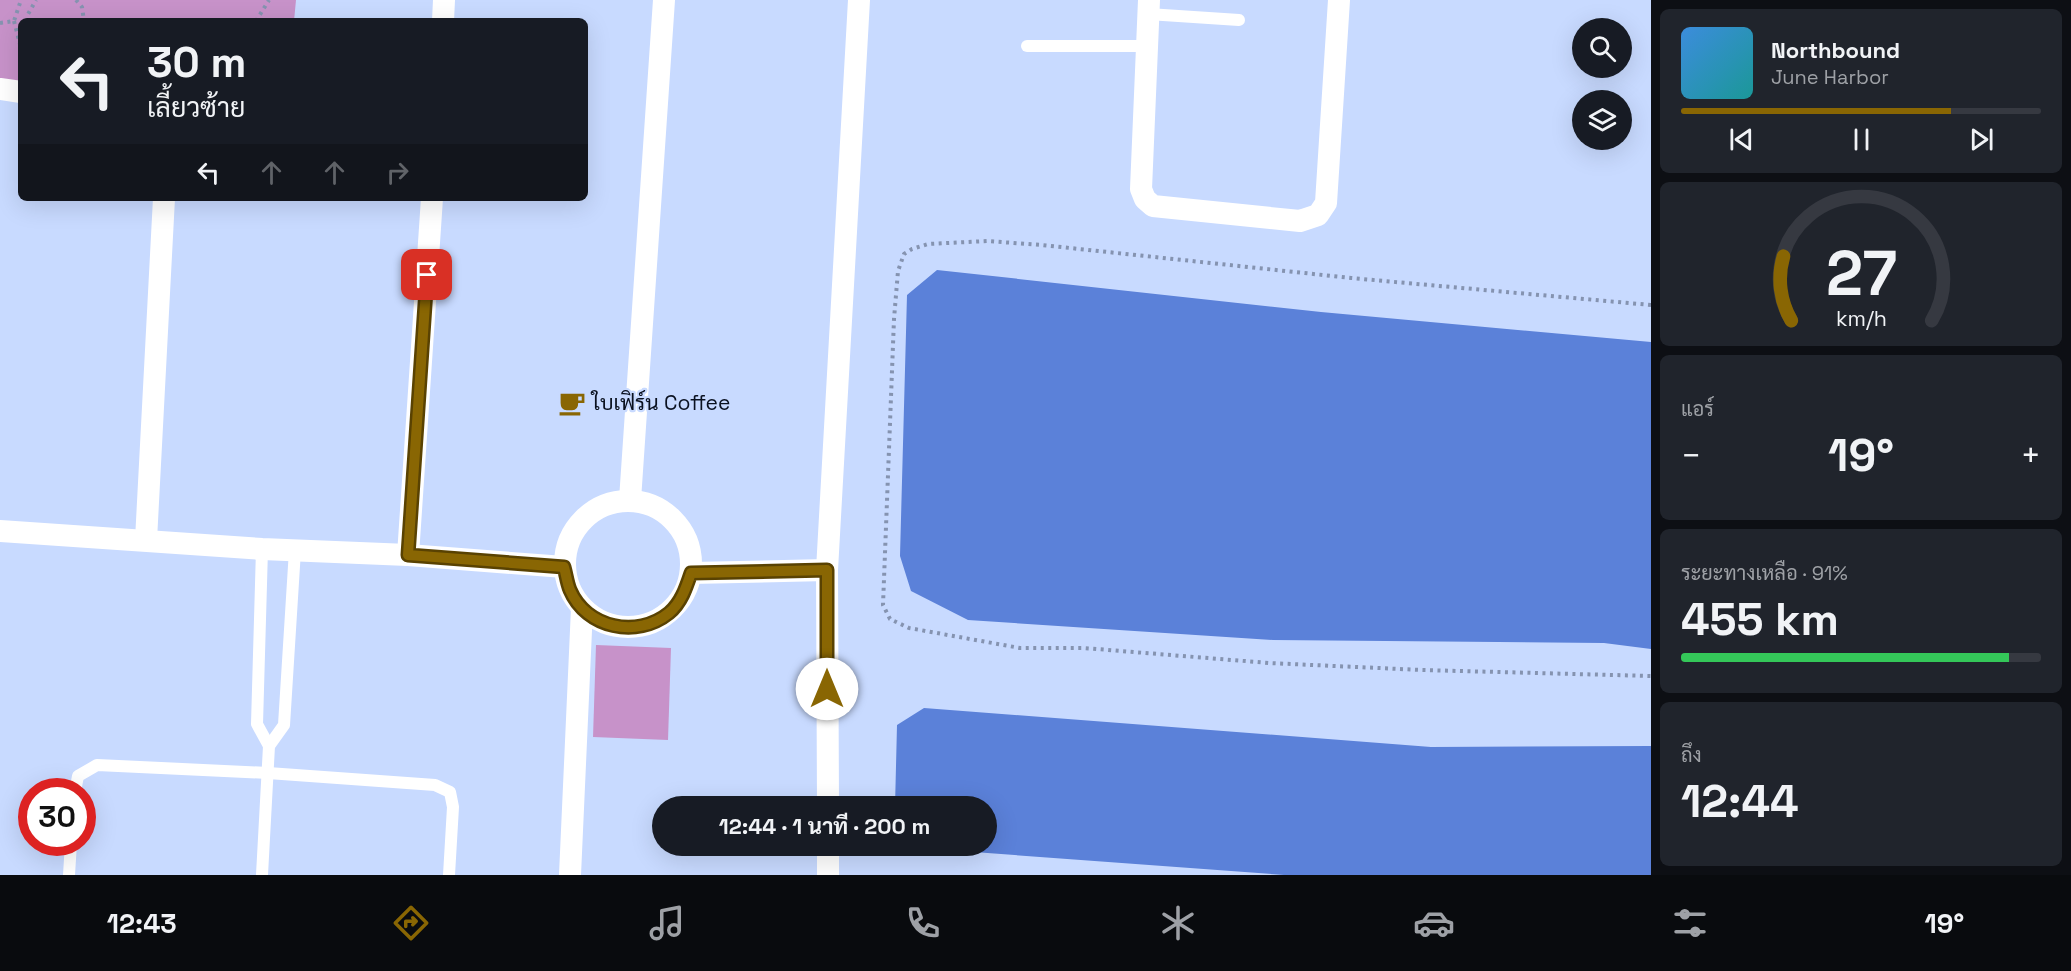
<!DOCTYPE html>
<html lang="th">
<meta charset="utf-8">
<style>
:root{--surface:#171b24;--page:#20242c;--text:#f1f3f6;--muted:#9ea1a6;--line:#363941;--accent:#896603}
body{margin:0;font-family:"Space Grotesk",Sarabun,sans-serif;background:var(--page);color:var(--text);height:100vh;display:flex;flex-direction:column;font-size:22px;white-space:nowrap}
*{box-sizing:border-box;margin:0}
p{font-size:20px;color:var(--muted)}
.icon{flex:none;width:33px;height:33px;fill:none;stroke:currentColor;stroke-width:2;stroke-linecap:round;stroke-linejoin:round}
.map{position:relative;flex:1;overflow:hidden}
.side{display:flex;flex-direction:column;gap:9px;padding:9px;background:#0d0f14;width:420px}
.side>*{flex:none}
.guide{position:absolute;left:18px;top:18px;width:570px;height:183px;border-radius:9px;box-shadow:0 6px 24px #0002;background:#171b24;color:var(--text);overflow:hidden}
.buttons{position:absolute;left:1572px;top:18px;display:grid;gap:12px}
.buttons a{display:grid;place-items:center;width:60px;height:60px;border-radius:50%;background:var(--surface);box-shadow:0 6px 24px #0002;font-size:30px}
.speed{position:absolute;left:18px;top:778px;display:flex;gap:12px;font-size:30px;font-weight:700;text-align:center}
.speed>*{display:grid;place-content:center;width:78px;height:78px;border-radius:50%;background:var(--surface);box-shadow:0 6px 24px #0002;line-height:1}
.speed .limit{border:9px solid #d22;background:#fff;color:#111}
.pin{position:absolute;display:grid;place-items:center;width:51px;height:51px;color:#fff;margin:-26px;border-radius:12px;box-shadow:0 3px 9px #0006}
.me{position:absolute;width:66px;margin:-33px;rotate:0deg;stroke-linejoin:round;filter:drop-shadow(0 0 4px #0008)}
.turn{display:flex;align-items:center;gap:21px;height:126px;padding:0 30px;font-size:27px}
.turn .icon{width:78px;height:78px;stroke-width:2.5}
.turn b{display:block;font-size:42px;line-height:51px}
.lanes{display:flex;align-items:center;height:57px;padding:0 30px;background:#0003;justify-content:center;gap:30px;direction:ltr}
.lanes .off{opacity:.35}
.big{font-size:45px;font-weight:700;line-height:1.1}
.side .widget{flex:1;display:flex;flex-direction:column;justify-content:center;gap:9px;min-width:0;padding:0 21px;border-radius:9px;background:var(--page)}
.side .dial{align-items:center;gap:0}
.dial svg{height:156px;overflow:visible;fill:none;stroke:var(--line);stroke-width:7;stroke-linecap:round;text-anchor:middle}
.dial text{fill:var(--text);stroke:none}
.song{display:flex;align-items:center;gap:18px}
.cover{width:72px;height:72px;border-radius:9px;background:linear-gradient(135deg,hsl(210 70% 55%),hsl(180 70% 35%))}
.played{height:6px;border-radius:3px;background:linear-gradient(90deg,var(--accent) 75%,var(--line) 75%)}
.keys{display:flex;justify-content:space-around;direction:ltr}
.heat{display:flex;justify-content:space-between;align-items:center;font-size:33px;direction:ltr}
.charge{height:9px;border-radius:4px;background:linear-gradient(90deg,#34c759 91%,var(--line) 0)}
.trip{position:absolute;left:652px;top:796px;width:345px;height:60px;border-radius:30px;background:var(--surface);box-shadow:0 6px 24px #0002;font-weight:700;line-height:60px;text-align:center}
.dock{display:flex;height:96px;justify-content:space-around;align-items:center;background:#090b0e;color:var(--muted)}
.dock .icon{width:42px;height:42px}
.dock .current{color:var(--accent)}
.dock b{font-size:27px;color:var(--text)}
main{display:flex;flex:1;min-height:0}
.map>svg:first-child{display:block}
.green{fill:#c792c9}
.water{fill:#5b81d9}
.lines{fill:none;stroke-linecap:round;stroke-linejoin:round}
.path{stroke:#8593b0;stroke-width:4;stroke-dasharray:3 4.5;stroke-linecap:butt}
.service{stroke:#fff;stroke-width:12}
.minor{stroke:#fff;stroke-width:22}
.route-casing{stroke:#594202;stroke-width:15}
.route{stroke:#896603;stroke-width:10}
.labels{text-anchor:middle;stroke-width:4.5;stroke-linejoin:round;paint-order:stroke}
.poi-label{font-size:21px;fill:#0a1120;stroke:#c8daff;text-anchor:start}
</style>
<main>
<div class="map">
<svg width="1651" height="875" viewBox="0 0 1651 875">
<rect width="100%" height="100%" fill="#c8daff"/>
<!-- green -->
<g class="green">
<polygon points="0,0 296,0 294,21 21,21 21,91 0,88"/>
<polygon points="596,645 671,648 668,740 593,737"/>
</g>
<!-- water -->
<g class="water">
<polygon points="937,270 1321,312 1651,342 1651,649 1604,643 1273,640 968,620 911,591 900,556 907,295"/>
<polygon points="924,708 1431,747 1651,746 1651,875 1284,875 906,847 987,846 987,807 895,807 897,725"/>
</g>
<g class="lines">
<!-- path -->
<g class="path">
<polyline points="76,0 82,7 84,21"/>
<polyline points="14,21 21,48"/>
<polyline points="27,21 27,16 36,0"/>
<polyline points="256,21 269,0"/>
<polyline points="0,23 14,21 21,0"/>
<polyline points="1651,305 1351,278 1042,245 987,241 928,244 912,249 904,254 898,271 894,319 883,605 890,619 909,628 1020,648 1084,648 1269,663 1422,670 1651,676"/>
</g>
<!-- service -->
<g class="service">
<polyline points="1148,14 1239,20"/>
<polyline points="1027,46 1147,46"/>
<polyline points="262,549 257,724 269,746"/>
<polyline points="75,792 78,776 97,765 268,773 435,785 450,792 453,807 449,875"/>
<polyline points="69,875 71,843"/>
<polyline points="262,875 269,746 284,725 295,550"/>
</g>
<!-- minor -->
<g class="minor">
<polyline points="1149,0 1141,189 1145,199 1153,206 1300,221 1318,215 1326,203 1339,0"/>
<polyline points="443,21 444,0"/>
<polyline points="0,89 21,92"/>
<polyline points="630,500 664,0"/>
<circle cx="628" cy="564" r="63"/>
<polyline points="0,531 262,549 408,555 564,567"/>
<polyline points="146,540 164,198"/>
<polyline points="408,555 432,198"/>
<polyline points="827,570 828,807"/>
<polyline points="691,573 827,570 859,0"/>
<polyline points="828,846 828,875"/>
<polyline points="570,875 582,608"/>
</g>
</g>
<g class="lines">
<!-- route casing -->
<g class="route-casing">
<path id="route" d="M 427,275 L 408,555 L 564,567 C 566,574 567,583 570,590 C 586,628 637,639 669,613 C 681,603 686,588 691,573 L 827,570 L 827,689"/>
</g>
<!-- route -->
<use href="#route" class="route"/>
</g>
<!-- icons -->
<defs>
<g id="cafe-bare" transform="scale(2.07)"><path d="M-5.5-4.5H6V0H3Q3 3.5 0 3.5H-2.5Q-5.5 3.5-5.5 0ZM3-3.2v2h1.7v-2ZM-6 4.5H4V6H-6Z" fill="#896603" stroke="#c8daff" stroke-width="2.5" paint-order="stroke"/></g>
</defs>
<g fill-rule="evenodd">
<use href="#cafe-bare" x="572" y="403"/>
</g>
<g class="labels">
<!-- poi labels -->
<g class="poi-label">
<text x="592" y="410">ใบเฟิร์น Coffee</text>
</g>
</g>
</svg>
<div class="buttons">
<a><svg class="icon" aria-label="search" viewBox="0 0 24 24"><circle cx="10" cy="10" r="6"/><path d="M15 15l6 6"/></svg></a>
<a><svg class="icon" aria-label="layers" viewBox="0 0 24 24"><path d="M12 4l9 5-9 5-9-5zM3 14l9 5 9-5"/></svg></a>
</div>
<div class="speed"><div class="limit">30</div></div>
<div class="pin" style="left:427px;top:275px;background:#d93025"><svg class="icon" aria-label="arrive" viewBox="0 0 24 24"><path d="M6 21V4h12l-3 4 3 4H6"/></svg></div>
<svg class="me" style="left:827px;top:689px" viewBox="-20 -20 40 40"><circle r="19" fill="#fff"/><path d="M0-13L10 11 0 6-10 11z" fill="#896603"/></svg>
<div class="trip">12:44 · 1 นาที · 200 m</div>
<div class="guide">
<div class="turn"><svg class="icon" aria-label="left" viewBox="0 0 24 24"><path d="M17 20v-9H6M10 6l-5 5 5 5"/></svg><div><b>30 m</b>เลี้ยวซ้าย</div></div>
<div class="lanes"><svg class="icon" aria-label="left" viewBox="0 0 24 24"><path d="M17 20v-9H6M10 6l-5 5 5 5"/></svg><svg class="icon off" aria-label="ahead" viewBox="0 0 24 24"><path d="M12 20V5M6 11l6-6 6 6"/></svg><svg class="icon off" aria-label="ahead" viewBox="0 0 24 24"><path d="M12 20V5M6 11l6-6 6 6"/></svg><svg class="icon off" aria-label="right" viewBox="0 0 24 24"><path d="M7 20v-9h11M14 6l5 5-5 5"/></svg></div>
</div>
</div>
<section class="side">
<div class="widget">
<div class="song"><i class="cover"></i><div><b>Northbound</b><p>June Harbor</p></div></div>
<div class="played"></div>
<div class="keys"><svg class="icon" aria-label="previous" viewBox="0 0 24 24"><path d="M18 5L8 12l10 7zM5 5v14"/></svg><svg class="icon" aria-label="pause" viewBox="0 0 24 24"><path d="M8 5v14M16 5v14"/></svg><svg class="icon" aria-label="next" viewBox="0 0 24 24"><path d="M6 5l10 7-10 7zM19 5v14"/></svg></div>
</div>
<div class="widget dial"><svg viewBox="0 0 100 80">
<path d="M14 69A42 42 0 1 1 86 69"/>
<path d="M14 69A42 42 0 0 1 10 36" stroke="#896603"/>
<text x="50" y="56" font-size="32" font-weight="700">27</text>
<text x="50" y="72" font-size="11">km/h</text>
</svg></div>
<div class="widget"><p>แอร์</p>
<div class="heat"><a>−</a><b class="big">19°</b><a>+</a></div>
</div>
<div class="widget"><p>ระยะทางเหลือ · 91%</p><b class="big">455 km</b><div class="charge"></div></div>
<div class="widget"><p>ถึง</p><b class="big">12:44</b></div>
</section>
</main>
<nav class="dock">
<b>12:43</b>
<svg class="icon current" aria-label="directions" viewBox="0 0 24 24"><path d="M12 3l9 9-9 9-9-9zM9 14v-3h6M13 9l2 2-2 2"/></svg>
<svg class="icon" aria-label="music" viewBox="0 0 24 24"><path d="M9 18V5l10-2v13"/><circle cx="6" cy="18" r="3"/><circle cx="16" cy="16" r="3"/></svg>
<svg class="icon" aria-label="phone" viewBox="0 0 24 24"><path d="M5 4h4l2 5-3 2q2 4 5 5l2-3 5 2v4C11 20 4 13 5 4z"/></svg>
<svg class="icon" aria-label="climate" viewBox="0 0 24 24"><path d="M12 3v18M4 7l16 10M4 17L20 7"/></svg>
<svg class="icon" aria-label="car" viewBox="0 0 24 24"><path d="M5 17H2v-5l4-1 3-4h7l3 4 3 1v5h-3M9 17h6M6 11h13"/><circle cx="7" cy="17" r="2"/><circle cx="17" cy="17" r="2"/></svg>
<svg class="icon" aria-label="filters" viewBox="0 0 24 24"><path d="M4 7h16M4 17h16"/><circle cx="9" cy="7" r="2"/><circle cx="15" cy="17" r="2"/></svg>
<b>19°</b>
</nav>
